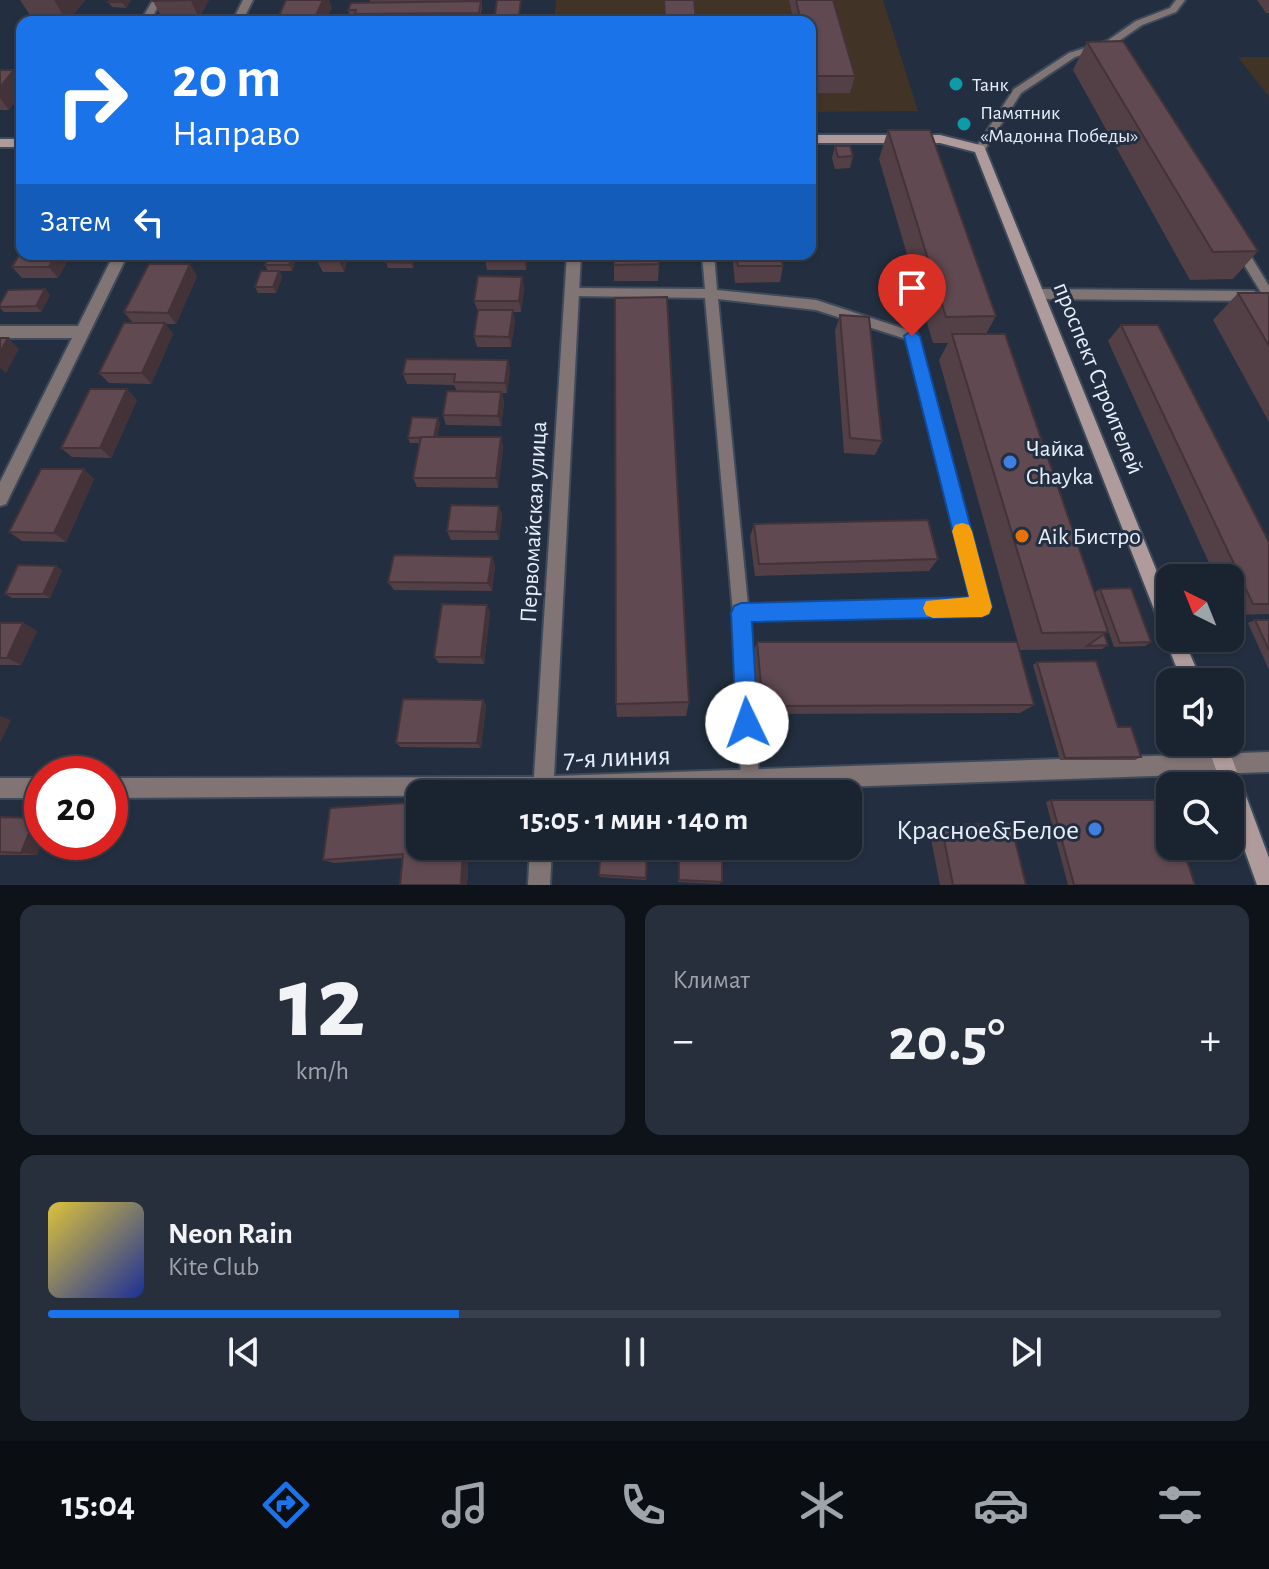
<!DOCTYPE html>
<html lang="ru">
<meta charset="utf-8">
<style>
:root{--surface:#1a2330;--page:#272f3c;--text:#f1f3f6;--muted:#9fa4ab;--line:#38404c;--accent:#1a73e8}
body{margin:0;font-family:"Alegreya Sans",sans-serif;background:var(--page);color:var(--text);height:100vh;display:flex;flex-direction:column;font-size:30px;white-space:nowrap}
*{box-sizing:border-box;margin:0}
p{font-size:26px;color:var(--muted)}
.icon{flex:none;width:44px;height:44px;fill:none;stroke:currentColor;stroke-width:2;stroke-linecap:round;stroke-linejoin:round}
.map{position:relative;height:885px;overflow:hidden}
.panel{display:flex;flex-direction:column;gap:20px;padding:20px;background:#0e131a;flex:1}
.panel>*{flex:none}
.banner{position:absolute;left:16px;top:16px;width:800px;height:244px;border-radius:16px;box-shadow:0 2px 6px #0004,0 0 0 2px var(--line);background:#1a73e8;color:#fff;overflow:hidden}
.needle{width:52px;rotate:317deg}
.tools{position:absolute;left:1156px;top:564px;display:grid;gap:16px}
.tools a{display:grid;place-items:center;width:88px;height:88px;border-radius:16px;background:var(--surface);box-shadow:0 2px 6px #0004,0 0 0 2px var(--line);font-size:40px}
.speed{position:absolute;left:24px;top:756px;display:flex;gap:16px;font-size:40px;font-weight:700;text-align:center}
.speed>*{display:grid;place-content:center;width:104px;height:104px;border-radius:50%;background:var(--surface);box-shadow:0 2px 6px #0004,0 0 0 2px var(--line);line-height:1}
.speed .limit{border:12px solid #d22;background:#fff;color:#111}
.pin{position:absolute;display:grid;place-items:center;width:68px;height:68px;color:#fff;margin:-82px -34px;border-radius:50% 50% 50% 0;rotate:-45deg;box-shadow:0 0 8px #0007}
.pin .icon{rotate:45deg}
.me{position:absolute;width:88px;margin:-44px;rotate:357deg;stroke-linejoin:round;filter:drop-shadow(0 0 6px #0008)}
.turn{display:flex;align-items:center;gap:28px;height:168px;padding:0 24px;font-size:36px}
.turn .icon{width:104px;height:104px;stroke-width:2.5}
.turn b{display:block;font-size:56px;line-height:68px}
.then{display:flex;align-items:center;height:76px;padding:0 24px;background:#0003;gap:16px;font-size:30px}
.big{font-size:60px;font-weight:700;line-height:1.1}
.panel .tile{flex:1;display:flex;flex-direction:column;justify-content:center;gap:12px;min-width:0;padding:0 28px;border-radius:16px;background:var(--page)}
.panel .dial{align-items:center;gap:0}
.dial b{font-size:104px;line-height:1}
.song{display:flex;align-items:center;gap:24px}
.cover{width:96px;height:96px;border-radius:12px;background:linear-gradient(135deg,hsl(50 70% 55%),hsl(230 70% 35%))}
.played{height:8px;border-radius:4px;background:linear-gradient(90deg,var(--accent) 35%,var(--line) 35%)}
.keys{display:flex;justify-content:space-around;direction:ltr}
.heat{display:flex;justify-content:space-between;align-items:center;font-size:44px;direction:ltr}
.panel .tiles{flex:1;display:grid;gap:20px;grid-template-columns:1fr 1fr}
.tile:last-child{grid-column:span 2}
.trip{position:absolute;left:406px;top:780px;width:456px;height:80px;border-radius:16px;background:var(--surface);box-shadow:0 2px 6px #0004,0 0 0 2px var(--line);font-weight:700;line-height:80px;text-align:center}
.tab-bar{display:flex;height:128px;justify-content:space-around;align-items:center;background:#0a0e13;color:var(--muted)}
.tab-bar .icon{width:56px;height:56px}
.tab-bar .selected{color:var(--accent)}
.tab-bar b{font-size:36px;color:var(--text)}
.map>svg:first-child{display:block}
.education{fill:#413325}
.lines{fill:none;stroke-linecap:round;stroke-linejoin:round}
.lane-casing{stroke:#3e4a5a;stroke-width:4}
.street-casing{stroke:#3e4a5a;stroke-width:4}
.secondary-casing{stroke:#3e4a5a;stroke-width:4}
.lane{fill:#807474;fill-rule:evenodd}
.street{fill:#807474;fill-rule:evenodd}
.secondary{fill:#af9b9b;fill-rule:evenodd}
.wall{fill:#533f46}
.shaded-wall{fill:#433339}
.building{fill:#604951;stroke:#433339;stroke-width:2}
.route{fill:#1a73e8;stroke:#114b97;stroke-width:2}
.slow{fill:#f59e0b}
.culture-dot{fill:#0f9aa8;stroke:#232f40;stroke-width:3}
.shop-dot{fill:#3f7fe0;stroke:#232f40;stroke-width:3}
.food-dot{fill:#e8710a;stroke:#232f40;stroke-width:3}
.labels{text-anchor:middle;stroke-width:6;stroke-linejoin:round;paint-order:stroke}
.far-poi-label{font-size:20px;fill:#e6eefa;stroke:#232f40;text-anchor:start}
.street-label{font-size:24px;fill:#e6eefa;stroke:#232f40}
.poi-label{font-size:24px;fill:#e6eefa;stroke:#232f40;text-anchor:start}
.near-street-label{font-size:28px;fill:#e6eefa;stroke:#232f40}
.near-poi-label{font-size:28px;fill:#e6eefa;stroke:#232f40;text-anchor:end}
</style>
<div class="map">
<svg width="1269" height="885" viewBox="0 0 1269 885">
<rect width="100%" height="100%" fill="#232f40"/>
<!-- education -->
<g class="education">
<polygon points="556,0 883,0 918,111 810,112 810,22 554,22"/>
<polygon points="1238,57 1269,57 1269,97"/>
</g>
<g class="lines">
<!-- lane casing -->
<g class="lane-casing">
<g id="lane">
<polygon points="153,0 161,0 150,22 140,22"/>
<polygon points="1176,0 1185,0 1176,12 1142,25 1113,45 1075,57 1021,93 984,151 976,151 975,149 1014,89 1069,53 1107,41 1136,21 1170,8"/>
<polygon points="1240,244 1244,245 1269,286 1269,301 1265,299 1234,248"/>
<path d="M 702,254 L 714,254 L 717,290 L 816,300 L 917,333 L 990,607 L 988,612 L 982,615 L 749,620 L 759,779 L 756,785 L 750,788 L 744,785 L 741,779 L 733,613 L 705,298 L 572,296 L 566,292 L 572,288 L 705,289 ZM 718,299 L 816,310 L 906,339 L 972,600 L 748,605 Z"/>
<polygon points="1038,289 1254,291 1260,296 1254,301 1038,299 1032,294"/>
</g>
</g>
<!-- street casing -->
<g class="street-casing">
<g id="street">
<polygon points="243,0 253,0 242,22 232,22"/>
<polygon points="114,254 128,254 6,504 0,506 0,482 72,338 0,338 0,326 78,326"/>
<polygon points="567,254 581,254 554,776 1269,752 1269,772 639,794 110,798 110,778 534,777"/>
<rect x="0" y="778" width="42" height="20"/>
<polygon points="530,846 552,846 550,885 528,885"/>
</g>
</g>
<!-- secondary casing -->
<g class="secondary-casing">
<g id="secondary">
<polygon points="810,135 940,135 984,146 1170,604 1170,638 1183,638 1202,682 1182,682 1165,638 1166,634 1161,627 975,152 940,143 810,143"/>
<rect x="0" y="139" width="22" height="8"/>
<polygon points="1206,742 1226,742 1269,858 1269,885 1257,885 1230,809 1230,786 1222,786"/>
</g>
</g>
<!-- lane -->
<use href="#lane" class="lane"/>
<!-- street -->
<use href="#street" class="street"/>
<!-- secondary -->
<use href="#secondary" class="secondary"/>
</g>
<!-- wall -->
<g class="wall">
<polygon points="20,0 85,0 67,22 34,21"/>
<polygon points="110,0 131,0 126,8 112,7 108,2"/>
<polygon points="154,0 209,0 199,18 162,18 153,1"/>
<polygon points="370,0 481,0 482,7 480,19 357,20 355,16 350,16 348,10 408,2 370,2"/>
<polygon points="789,0 833,0 855,76 850,93 810,93 810,22 794,22"/>
<polygon points="1257,0 1269,0 1269,13 1266,13"/>
<polygon points="1087,42 1258,251 1233,279 1190,280 1073,70"/>
<polygon points="0,70 14,70 22,82 22,92 9,110 0,110"/>
<polygon points="888,130 996,316 986,334 1108,632 1104,634 1108,645 1102,649 1020,650 939,360 948,343 933,343 879,159"/>
<polygon points="835,146 853,156 850,168 835,169 832,158"/>
<polygon points="71,254 58,278 22,278 12,267"/>
<polygon points="161,254 202,254 200,259 164,259"/>
<polygon points="298,254 292,271 268,271 265,265"/>
<polygon points="349,254 344,272 323,272 317,261"/>
<polygon points="388,254 416,254 413,268 388,268 386,262"/>
<polygon points="528,254 526,270 487,270 485,259"/>
<polygon points="614,254 659,264 658,281 614,281"/>
<polygon points="732,254 781,254 783,266 780,282 735,283"/>
<polygon points="279,271 282,277 276,293 258,293 255,287"/>
<polygon points="197,276 176,324 165,324 173,334 151,384 109,383 99,373 133,323 124,312"/>
<polygon points="522,277 524,288 521,312 513,312 515,321 511,347 477,347 474,336 478,312 474,301"/>
<polygon points="45,289 50,295 41,312 4,312 0,308 0,304"/>
<polygon points="1238,293 1269,293 1269,422 1213,320"/>
<polygon points="840,315 882,441 875,455 844,453 835,331"/>
<polygon points="1121,325 1269,542 1269,614 1233,615 1230,608 1230,578 1216,578 1108,341"/>
<polygon points="508,360 510,370 507,393 502,393 504,402 501,426 446,425 443,415 457,391 454,385 407,384 403,374"/>
<polygon points="137,400 111,458 72,457 61,448"/>
<polygon points="440,423 437,437 501,437 503,447 498,488 417,487 413,478 420,443 410,443 408,438"/>
<polygon points="94,479 66,542 22,541 9,532"/>
<polygon points="499,506 502,515 499,540 451,540 447,531"/>
<polygon points="754,524 938,559 929,571 755,576 750,537"/>
<polygon points="492,557 495,565 492,591 394,590 388,582"/>
<polygon points="62,570 50,598 12,598 5,594"/>
<polygon points="1100,589 1151,642 1145,646 1114,647 1095,592"/>
<polygon points="490,612 484,664 439,663 434,657"/>
<polygon points="1255,620 1269,620 1269,670 1248,623"/>
<polygon points="0,623 23,623 37,631 21,665 0,665"/>
<polygon points="757,642 1034,705 1020,713 758,714 753,652"/>
<polygon points="1037,662 1118,727 1141,757 1135,760 1060,760 1033,665"/>
<polygon points="483,700 486,706 481,748 401,747 396,743"/>
<polygon points="689,702 686,716 617,717 616,704"/>
<polygon points="1051,800 1195,885 1068,885 1046,802"/>
<polygon points="0,817 42,819 42,842 37,855 0,855"/>
<polygon points="941,824 1026,885 940,885 929,829"/>
<polygon points="469,846 467,885 400,885 402,858 334,863 323,860"/>
<polygon points="647,846 646,880 600,877 599,875"/>
<polygon points="678,846 722,846 722,882 719,884 678,882"/>
</g>
<!-- shaded-wall -->
<g class="shaded-wall">
<polygon points="54,0 85,0 67,22"/>
<polygon points="124,0 131,0 126,8 122,2"/>
<polygon points="192,0 209,0 199,18 191,1"/>
<polygon points="323,0 329,0 332,8 326,22 313,22"/>
<polygon points="14,70 22,82 22,92 9,110 0,98 0,87"/>
<polygon points="56,254 71,254 58,278 49,267"/>
<polygon points="294,254 298,254 292,271 289,265"/>
<polygon points="341,254 349,254 344,272 339,261"/>
<polygon points="413,254 416,254 413,268 411,263"/>
<polygon points="525,254 528,254 526,270 524,259"/>
<polygon points="190,264 197,276 176,324 168,313"/>
<polygon points="279,271 282,277 276,293 273,287"/>
<polygon points="522,277 524,288 521,312 519,301"/>
<polygon points="45,289 50,295 41,312 36,306"/>
<polygon points="513,310 515,321 511,347 509,337"/>
<polygon points="165,323 173,334 151,384 142,373"/>
<polygon points="8,338 19,349 6,373 0,368 0,352"/>
<polygon points="508,360 510,370 507,393 505,383"/>
<polygon points="127,389 137,400 111,458 100,448"/>
<polygon points="501,392 504,402 501,426 498,416"/>
<polygon points="438,418 440,423 436,443 434,438"/>
<polygon points="501,437 503,447 498,488 496,478"/>
<polygon points="84,469 94,479 66,542 54,533"/>
<polygon points="499,506 502,515 499,540 496,532"/>
<polygon points="492,557 495,565 492,591 488,583"/>
<polygon points="56,566 62,570 50,598 43,594"/>
<polygon points="487,605 490,612 484,664 481,657"/>
<polygon points="23,623 37,631 21,665 7,658"/>
<polygon points="483,700 486,706 481,748 477,743"/>
<polygon points="0,716 11,720 0,743"/>
<polygon points="35,818 42,819 42,842 37,855 21,853"/>
<polygon points="463,846 469,846 467,885 461,885"/>
</g>
<!-- building -->
<g class="building">
<polygon points="110,0 124,0 122,2 108,2"/>
<polygon points="154,0 192,0 153,1"/>
<polygon points="286,0 323,0 313,22 276,22"/>
<polygon points="497,0 521,0 518,22 494,22"/>
<polygon points="664,0 694,0 696,22 601,22 601,16 665,16"/>
<polygon points="796,0 833,0 855,76 814,76 810,61 810,22 801,22"/>
<polygon points="481,1 479,13 355,14 356,10 348,10 351,3"/>
<polygon points="70,21 109,21 108,22 69,22"/>
<polygon points="479,21 478,22 397,22"/>
<polygon points="1123,41 1258,251 1213,252 1087,42"/>
<polygon points="0,70 14,70 0,87"/>
<polygon points="888,130 930,130 996,316 946,317"/>
<polygon points="835,146 850,146 853,156 838,157"/>
<polygon points="22,250 22,254 56,254 49,267 12,267"/>
<polygon points="269,254 294,254 289,265 265,265"/>
<polygon points="320,254 341,254 339,261 317,261"/>
<polygon points="388,254 413,254 411,263 386,262"/>
<polygon points="486,254 525,254 524,259 485,259"/>
<polygon points="614,254 658,254 659,264 614,265"/>
<polygon points="736,254 781,254 783,266 738,266"/>
<polygon points="149,264 190,264 168,313 124,312"/>
<polygon points="261,271 279,271 273,287 255,287"/>
<polygon points="478,276 522,277 519,301 474,301"/>
<polygon points="45,289 36,306 0,307 0,304 8,290"/>
<polygon points="1238,293 1269,293 1269,346"/>
<polygon points="667,297 689,702 616,704 615,298"/>
<polygon points="478,310 513,310 509,337 474,336"/>
<polygon points="840,315 869,317 882,441 850,438"/>
<polygon points="124,323 165,323 142,373 99,373"/>
<polygon points="1121,325 1158,325 1269,542 1269,604 1253,604"/>
<polygon points="952,334 1005,334 1108,632 1042,633"/>
<polygon points="0,338 8,338 0,352"/>
<polygon points="406,359 508,360 505,383 454,382 455,374 403,374"/>
<polygon points="90,389 127,389 100,448 61,448"/>
<polygon points="447,391 501,392 498,416 443,415"/>
<polygon points="412,417 438,418 434,437 408,438"/>
<polygon points="421,437 501,437 496,478 413,478"/>
<polygon points="41,469 84,469 54,533 9,532"/>
<polygon points="451,505 499,506 496,532 447,531"/>
<polygon points="928,520 938,559 759,564 754,524"/>
<polygon points="394,555 492,557 488,583 388,582"/>
<polygon points="18,565 56,566 43,594 5,594"/>
<polygon points="1131,588 1151,642 1120,643 1100,589"/>
<polygon points="442,604 487,605 481,657 434,657"/>
<polygon points="1255,620 1269,620 1269,650"/>
<polygon points="0,623 23,623 7,658 0,658"/>
<polygon points="1104,634 1108,645 1087,646"/>
<polygon points="757,642 1017,642 1034,705 763,706"/>
<polygon points="1096,661 1118,727 1131,727 1141,757 1065,758 1037,662"/>
<polygon points="403,699 483,700 477,743 396,743"/>
<polygon points="1051,800 1166,800 1170,811 1170,846 1182,846 1195,885 1074,885"/>
<polygon points="420,802 420,846 463,846 461,885 400,885 403,854 323,860 330,808"/>
<polygon points="0,817 35,818 21,853 0,852"/>
<polygon points="941,824 1011,824 1026,885 953,885"/>
<polygon points="601,846 647,846 646,878 599,875"/>
<polygon points="679,846 722,846 722,882 679,880"/>
</g>
<!-- route -->
<polygon class="route" points="912,330 920,336 992,607 989,614 982,617 752,622 758,723 755,731 747,735 739,731 736,723 731,613 734,606 741,603 969,597 904,336"/>
<!-- slow -->
<polygon class="slow" points="962,523 969,525 972,531 992,607 989,614 982,617 933,618 926,615 923,608 926,601 969,597 952,531 955,525"/>
<!-- markers -->
<g class="culture-dot">
<circle cx="956" cy="84" r="8"/>
<circle cx="964" cy="124" r="8"/>
</g>
<g class="shop-dot">
<circle cx="1010" cy="462" r="8"/>
<circle cx="1095" cy="829" r="8"/>
</g>
<circle class="food-dot" cx="1022" cy="536" r="8"/>
<g class="labels">
<!-- far-poi labels -->
<g class="far-poi-label">
<text x="972" y="91">Танк</text>
<text x="980" y="119">Памятник<tspan x="980" dy="23">«Мадонна Победы»</tspan></text>
</g>
<!-- street labels -->
<g class="street-label">
<text transform="translate(1099 378) rotate(68)" y="8">проспект Строителей</text>
<text transform="translate(533 522) rotate(-87)" y="8">Первомайская улица</text>
</g>
<!-- poi labels -->
<g class="poi-label">
<text x="1026" y="456">Чайка<tspan x="1026" dy="28">Chayka</tspan></text>
<text x="1038" y="544">Aik Бистро</text>
</g>
<!-- near-street labels -->
<g class="near-street-label">
<text transform="translate(617 756) rotate(-2)" y="10">7-я линия</text>
</g>
<!-- near-poi labels -->
<g class="near-poi-label">
<text x="1079" y="839">Красное&amp;Белое</text>
</g>
</g>
</svg>
<div class="tools">
<a><svg class="needle" viewBox="-14 -14 28 28"><path d="M0-13l5 13h-10z" fill="#e53935"/><path d="M0 13l5-13h-10z" fill="#9fa4ab"/></svg></a>
<a><svg class="icon" aria-label="sound" viewBox="0 0 24 24"><path d="M4 9h4l5-4v14l-5-4H4zM17 9q2 3 0 6"/></svg></a>
<a><svg class="icon" aria-label="search" viewBox="0 0 24 24"><circle cx="10" cy="10" r="6"/><path d="M15 15l6 6"/></svg></a>
</div>
<div class="speed"><div class="limit">20</div></div>
<div class="pin" style="left:912px;top:336px;background:#d93025"><svg class="icon" aria-label="arrive" viewBox="0 0 24 24"><path d="M6 21V4h12l-3 4 3 4H6"/></svg></div>
<svg class="me" style="left:747px;top:723px" viewBox="-20 -20 40 40"><circle r="19" fill="#fff"/><path d="M0-13L10 11 0 6-10 11z" fill="#1a73e8"/></svg>
<div class="trip">15:05 · 1 мин · 140 m</div>
<div class="banner">
<div class="turn"><svg class="icon" aria-label="right" viewBox="0 0 24 24"><path d="M7 20v-9h11M14 6l5 5-5 5"/></svg><div><b>20 m</b>Направо</div></div>
<div class="then">Затем<svg class="icon" aria-label="left" viewBox="0 0 24 24"><path d="M17 20v-9H6M10 6l-5 5 5 5"/></svg></div>
</div>
</div>
<section class="panel">
<div class="tiles">
<div class="tile dial"><b>12</b><p>km/h</p></div>
<div class="tile"><p>Климат</p>
<div class="heat"><a>−</a><b class="big">20.5°</b><a>+</a></div>
</div>
<div class="tile">
<div class="song"><i class="cover"></i><div><b>Neon Rain</b><p>Kite Club</p></div></div>
<div class="played"></div>
<div class="keys"><svg class="icon" aria-label="previous" viewBox="0 0 24 24"><path d="M18 5L8 12l10 7zM5 5v14"/></svg><svg class="icon" aria-label="pause" viewBox="0 0 24 24"><path d="M8 5v14M16 5v14"/></svg><svg class="icon" aria-label="next" viewBox="0 0 24 24"><path d="M6 5l10 7-10 7zM19 5v14"/></svg></div>
</div>
</div>
</section>
<nav class="tab-bar">
<b>15:04</b>
<svg class="icon selected" aria-label="directions" viewBox="0 0 24 24"><path d="M12 3l9 9-9 9-9-9zM9 14v-3h6M13 9l2 2-2 2"/></svg>
<svg class="icon" aria-label="music" viewBox="0 0 24 24"><path d="M9 18V5l10-2v13"/><circle cx="6" cy="18" r="3"/><circle cx="16" cy="16" r="3"/></svg>
<svg class="icon" aria-label="phone" viewBox="0 0 24 24"><path d="M5 4h4l2 5-3 2q2 4 5 5l2-3 5 2v4C11 20 4 13 5 4z"/></svg>
<svg class="icon" aria-label="climate" viewBox="0 0 24 24"><path d="M12 3v18M4 7l16 10M4 17L20 7"/></svg>
<svg class="icon" aria-label="car" viewBox="0 0 24 24"><path d="M5 17H2v-5l4-1 3-4h7l3 4 3 1v5h-3M9 17h6M6 11h13"/><circle cx="7" cy="17" r="2"/><circle cx="17" cy="17" r="2"/></svg>
<svg class="icon" aria-label="filters" viewBox="0 0 24 24"><path d="M4 7h16M4 17h16"/><circle cx="9" cy="7" r="2"/><circle cx="15" cy="17" r="2"/></svg>
</nav>
